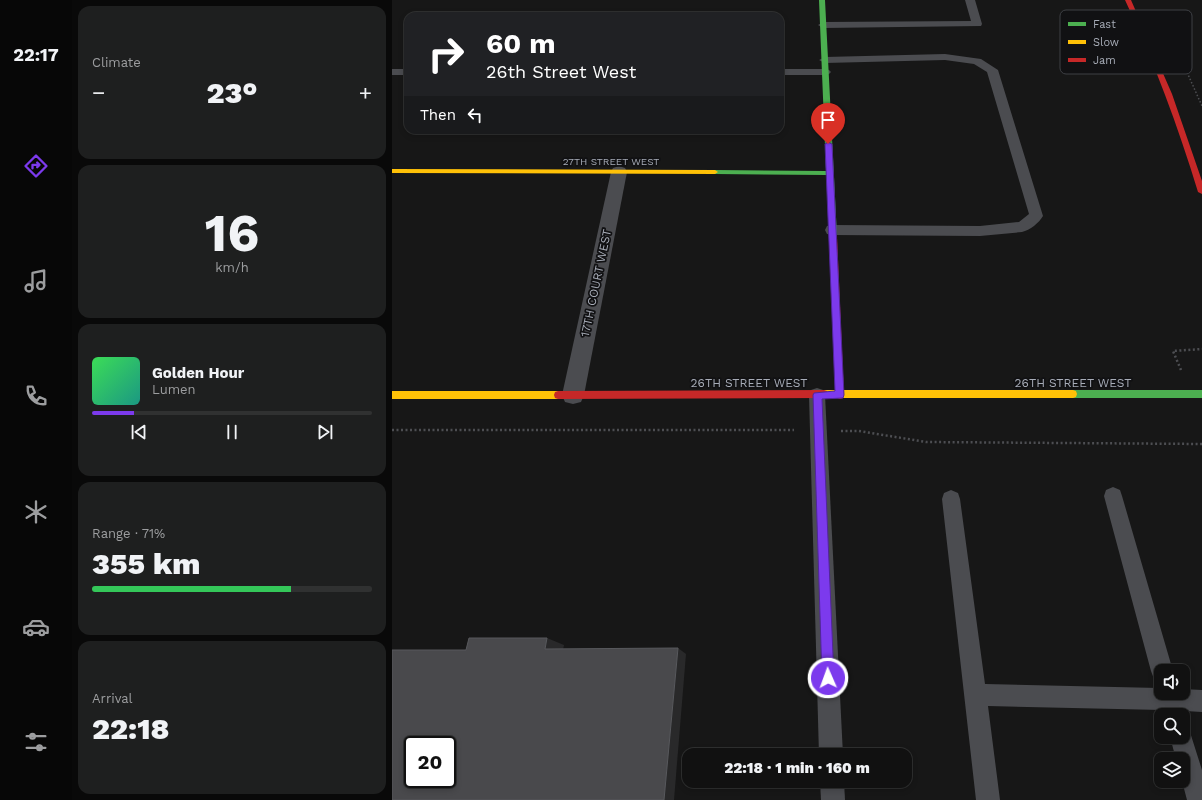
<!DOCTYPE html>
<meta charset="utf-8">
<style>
:root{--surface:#111;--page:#1e1f1f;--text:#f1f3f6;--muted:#9c9d9f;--line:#303131;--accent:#7c3aed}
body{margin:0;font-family:"Work Sans",sans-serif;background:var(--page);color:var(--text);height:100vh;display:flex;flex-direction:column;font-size:15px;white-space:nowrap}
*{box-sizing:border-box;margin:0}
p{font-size:13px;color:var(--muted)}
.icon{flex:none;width:22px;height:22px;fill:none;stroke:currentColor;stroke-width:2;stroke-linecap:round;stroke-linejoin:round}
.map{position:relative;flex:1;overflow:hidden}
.drawer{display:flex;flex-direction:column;gap:6px;padding:6px;background:#090909;width:320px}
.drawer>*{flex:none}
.guide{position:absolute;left:12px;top:12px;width:380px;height:122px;border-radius:12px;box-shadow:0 2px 6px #0003,0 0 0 1px var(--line);background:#202124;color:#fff;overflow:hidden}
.tools{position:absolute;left:762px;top:664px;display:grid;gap:8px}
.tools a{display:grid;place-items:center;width:36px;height:36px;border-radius:8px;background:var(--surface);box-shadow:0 2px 6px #0003,0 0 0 1px var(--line);font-size:20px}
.speed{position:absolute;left:12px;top:736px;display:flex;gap:8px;font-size:20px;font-weight:700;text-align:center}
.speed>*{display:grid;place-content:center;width:52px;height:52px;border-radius:50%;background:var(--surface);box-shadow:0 2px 6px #0003,0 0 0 1px var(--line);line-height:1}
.speed .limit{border:2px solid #111;border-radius:6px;background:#fff;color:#111}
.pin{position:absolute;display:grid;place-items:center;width:34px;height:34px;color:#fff;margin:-41px -17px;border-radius:50% 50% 50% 0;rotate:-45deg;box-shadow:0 0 4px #0007}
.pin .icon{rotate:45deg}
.me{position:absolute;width:44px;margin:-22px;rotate:358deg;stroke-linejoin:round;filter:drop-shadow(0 0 3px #0008)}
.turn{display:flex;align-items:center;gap:14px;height:84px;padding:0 16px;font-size:18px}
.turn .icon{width:52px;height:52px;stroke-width:2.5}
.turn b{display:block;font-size:28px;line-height:34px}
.then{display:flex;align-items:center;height:38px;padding:0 16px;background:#0003;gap:8px;font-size:15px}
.big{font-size:30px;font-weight:800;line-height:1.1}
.drawer .tile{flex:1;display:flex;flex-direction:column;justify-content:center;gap:6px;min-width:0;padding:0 14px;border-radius:12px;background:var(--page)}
.drawer .dial{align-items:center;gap:0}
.dial b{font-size:52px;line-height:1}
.song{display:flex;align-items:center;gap:12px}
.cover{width:48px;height:48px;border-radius:6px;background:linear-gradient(135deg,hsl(130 70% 55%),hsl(170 70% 35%))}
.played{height:4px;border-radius:2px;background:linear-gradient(90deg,var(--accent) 15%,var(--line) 15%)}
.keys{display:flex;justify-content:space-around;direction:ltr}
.heat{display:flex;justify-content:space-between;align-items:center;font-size:22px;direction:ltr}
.charge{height:6px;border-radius:3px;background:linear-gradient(90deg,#34c759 71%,var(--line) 0)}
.trip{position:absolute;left:290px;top:748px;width:230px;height:40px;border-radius:12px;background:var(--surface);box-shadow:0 2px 6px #0003,0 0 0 1px var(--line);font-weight:800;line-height:40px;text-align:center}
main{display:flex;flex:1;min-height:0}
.dock{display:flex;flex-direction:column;width:72px;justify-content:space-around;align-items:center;background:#070707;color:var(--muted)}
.dock .icon{width:28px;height:28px}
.dock .selected{color:var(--accent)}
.dock b{font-size:18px;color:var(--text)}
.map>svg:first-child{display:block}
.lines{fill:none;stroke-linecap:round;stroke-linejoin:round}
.path-far1{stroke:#4d4e52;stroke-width:1.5;stroke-dasharray:1.5 2;stroke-linecap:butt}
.path{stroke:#4d4e52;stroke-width:2.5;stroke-dasharray:2 2.5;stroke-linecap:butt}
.lane{fill:#4b4c50;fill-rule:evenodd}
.street{fill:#4b4c50;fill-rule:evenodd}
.fast{fill:#4caf50;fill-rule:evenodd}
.slow{fill:#ffc107;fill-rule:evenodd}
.jam{fill:#c62828;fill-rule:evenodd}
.shaded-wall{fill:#29292a}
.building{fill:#49494c;stroke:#58595d;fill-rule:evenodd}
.route{fill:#7c3aed;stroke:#51269a}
.labels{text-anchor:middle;stroke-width:3.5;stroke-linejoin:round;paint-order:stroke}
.far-street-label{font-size:10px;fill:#a8adb8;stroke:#111113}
.street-label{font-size:12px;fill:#a8adb8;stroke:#111113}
.key{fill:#111113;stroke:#3e4045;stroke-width:1}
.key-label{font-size:11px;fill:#a8adb8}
</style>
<main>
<nav class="dock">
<b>22:17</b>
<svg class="icon selected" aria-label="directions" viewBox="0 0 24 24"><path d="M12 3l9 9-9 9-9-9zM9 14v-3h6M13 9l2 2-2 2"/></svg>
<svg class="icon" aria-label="music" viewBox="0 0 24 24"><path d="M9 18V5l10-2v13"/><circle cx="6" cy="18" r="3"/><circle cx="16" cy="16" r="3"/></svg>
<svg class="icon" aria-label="phone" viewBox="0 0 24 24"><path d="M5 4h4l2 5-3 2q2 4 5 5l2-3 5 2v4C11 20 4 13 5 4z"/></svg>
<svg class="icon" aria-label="climate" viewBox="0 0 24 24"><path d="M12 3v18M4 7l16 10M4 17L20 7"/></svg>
<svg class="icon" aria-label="car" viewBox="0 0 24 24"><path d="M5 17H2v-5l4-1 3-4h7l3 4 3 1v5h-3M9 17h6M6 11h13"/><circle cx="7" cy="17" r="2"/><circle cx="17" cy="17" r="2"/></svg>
<svg class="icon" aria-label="filters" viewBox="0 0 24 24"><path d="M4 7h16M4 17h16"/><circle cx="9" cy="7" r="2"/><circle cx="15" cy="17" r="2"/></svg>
</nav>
<section class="drawer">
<div class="tile"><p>Climate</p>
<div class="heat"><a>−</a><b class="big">23°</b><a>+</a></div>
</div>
<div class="tile dial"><b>16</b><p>km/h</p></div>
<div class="tile">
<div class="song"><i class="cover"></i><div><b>Golden Hour</b><p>Lumen</p></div></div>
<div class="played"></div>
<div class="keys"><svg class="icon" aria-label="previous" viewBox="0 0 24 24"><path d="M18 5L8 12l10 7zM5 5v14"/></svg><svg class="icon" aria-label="pause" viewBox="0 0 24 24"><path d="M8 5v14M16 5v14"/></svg><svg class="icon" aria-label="next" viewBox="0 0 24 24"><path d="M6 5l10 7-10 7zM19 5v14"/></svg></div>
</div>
<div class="tile"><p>Range · 71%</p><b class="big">355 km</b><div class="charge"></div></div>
<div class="tile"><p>Arrival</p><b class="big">22:18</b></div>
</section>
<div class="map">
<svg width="810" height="800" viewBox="0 0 810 800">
<rect width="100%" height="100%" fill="#171717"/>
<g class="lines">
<!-- path-far1 -->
<polyline class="path-far1" points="778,34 810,106"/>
<!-- path -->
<g class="path">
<polyline points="789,370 781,351 810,349"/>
<polyline points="0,430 402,430"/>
<polyline points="449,431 467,431 534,442 810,444"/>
</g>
<!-- lane -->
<g class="lane">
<polygon points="573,0 583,0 590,24 589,26 431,28 426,25 431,22 579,21"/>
<path d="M 553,54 L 589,59 L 606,70 L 651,216 C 647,223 638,230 630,232 L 588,236 L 440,235 L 435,234 L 433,230 L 435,226 L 440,225 L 588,226 L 627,222 L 637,214 L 595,72 L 582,64 L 553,60 L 433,63 L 427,60 L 433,57 Z"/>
<rect x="0" y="69" width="16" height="6"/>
<polygon points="388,69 433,69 437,70 439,72 437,74 433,75 388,75"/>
<polygon points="425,388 431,390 433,395 451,755 427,755 417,395 419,390"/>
<polygon points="721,487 728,490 730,496 781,671 769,671 769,681 762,679 759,671 712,496 714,490"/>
<polygon points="559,490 566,493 568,499 593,684 767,688 769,685 769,693 791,693 791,689 810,690 810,712 793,711 794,715 791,723 791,715 772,715 770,710 596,706 608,800 584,800 550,499 552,493"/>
<polygon points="791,726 797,729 810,770 810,800 795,800 790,781 791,759 784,759 778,737 791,737"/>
<polygon points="428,781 452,781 453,800 429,800"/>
</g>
<!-- street -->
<polygon class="street" points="227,166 233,168 235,172 192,395 189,402 181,404 173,402 170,395 219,172 221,168"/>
<!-- fast -->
<g class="fast">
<polygon points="427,0 433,0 445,236 441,239 437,236 435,175 323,174 320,172 323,170 434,171"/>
<polygon points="681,390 810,390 810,398 681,398 678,397 677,394 678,391"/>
</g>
<!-- slow -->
<g class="slow">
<polygon points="0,169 323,170 326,172 323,174 0,173"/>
<polygon points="432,390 681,390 684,391 685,394 684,397 681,398 432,398 429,397 428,394 429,391"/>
<polygon points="0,391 166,391 169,392 170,395 169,398 166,399 0,399"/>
</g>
<!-- jam -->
<g class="jam">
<path d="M 733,0 L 739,0 L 780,94 L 810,181 L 810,194 L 806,192 C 786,126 762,62 733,0 Z"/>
<polygon points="441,233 445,236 452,395 451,398 448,399 445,398 444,395 437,236"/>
<polygon points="432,390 435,391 436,394 435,397 432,398 166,399 163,398 162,395 163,392 166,391"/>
</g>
</g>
<!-- shaded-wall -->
<g class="shaded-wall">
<polygon points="155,638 172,645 170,655 153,649"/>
<polygon points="286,648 294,654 282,800 272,800"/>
</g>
<!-- building -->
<path class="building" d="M 77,638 L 155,638 L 153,649 L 286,648 L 272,800 L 0,800 L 0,650 L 74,650 ZM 21,745 L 55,745 L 55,779 L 21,779 Z"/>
<!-- route -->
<polygon class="route" points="436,142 440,144 452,395 451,398 430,399 442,678 440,682 436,683 432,682 430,678 421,395 422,393 443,391 433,144"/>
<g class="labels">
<!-- far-street labels -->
<g class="far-street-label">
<text x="219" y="165">27TH STREET WEST</text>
</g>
<!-- street labels -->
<g class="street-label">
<text transform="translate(204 283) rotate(-78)" y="4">17TH COURT WEST</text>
<text x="357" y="387">26TH STREET WEST</text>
<text x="681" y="387">26TH STREET WEST</text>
</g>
</g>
<!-- legend -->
<rect x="668" y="10" width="132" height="64" rx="6" class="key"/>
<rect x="676" y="22" width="18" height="4" fill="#4caf50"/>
<rect x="676" y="40" width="18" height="4" fill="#ffc107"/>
<rect x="676" y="58" width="18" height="4" fill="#c62828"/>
<g class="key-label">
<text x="701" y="28">Fast</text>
<text x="701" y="46">Slow</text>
<text x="701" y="64">Jam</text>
</g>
</svg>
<div class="tools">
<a><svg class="icon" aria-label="sound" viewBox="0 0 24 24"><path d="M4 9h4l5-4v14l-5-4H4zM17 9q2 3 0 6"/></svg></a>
<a><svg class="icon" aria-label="search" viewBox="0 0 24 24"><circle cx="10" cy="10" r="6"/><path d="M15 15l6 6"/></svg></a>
<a><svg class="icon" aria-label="layers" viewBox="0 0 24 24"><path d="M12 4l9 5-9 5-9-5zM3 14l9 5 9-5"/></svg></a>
</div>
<div class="speed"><div class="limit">20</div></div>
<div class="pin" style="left:436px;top:144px;background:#d93025"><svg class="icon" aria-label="arrive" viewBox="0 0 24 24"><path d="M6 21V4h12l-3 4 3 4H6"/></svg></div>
<svg class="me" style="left:436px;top:678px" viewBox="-20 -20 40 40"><circle r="17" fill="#7c3aed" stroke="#fff" stroke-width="3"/><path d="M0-11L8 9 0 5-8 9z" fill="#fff"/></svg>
<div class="trip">22:18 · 1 min · 160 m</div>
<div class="guide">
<div class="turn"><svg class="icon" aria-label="right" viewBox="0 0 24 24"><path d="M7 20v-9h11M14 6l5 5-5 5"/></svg><div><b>60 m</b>26th Street West</div></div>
<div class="then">Then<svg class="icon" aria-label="left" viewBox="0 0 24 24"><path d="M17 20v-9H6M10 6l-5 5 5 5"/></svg></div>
</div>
</div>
</main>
